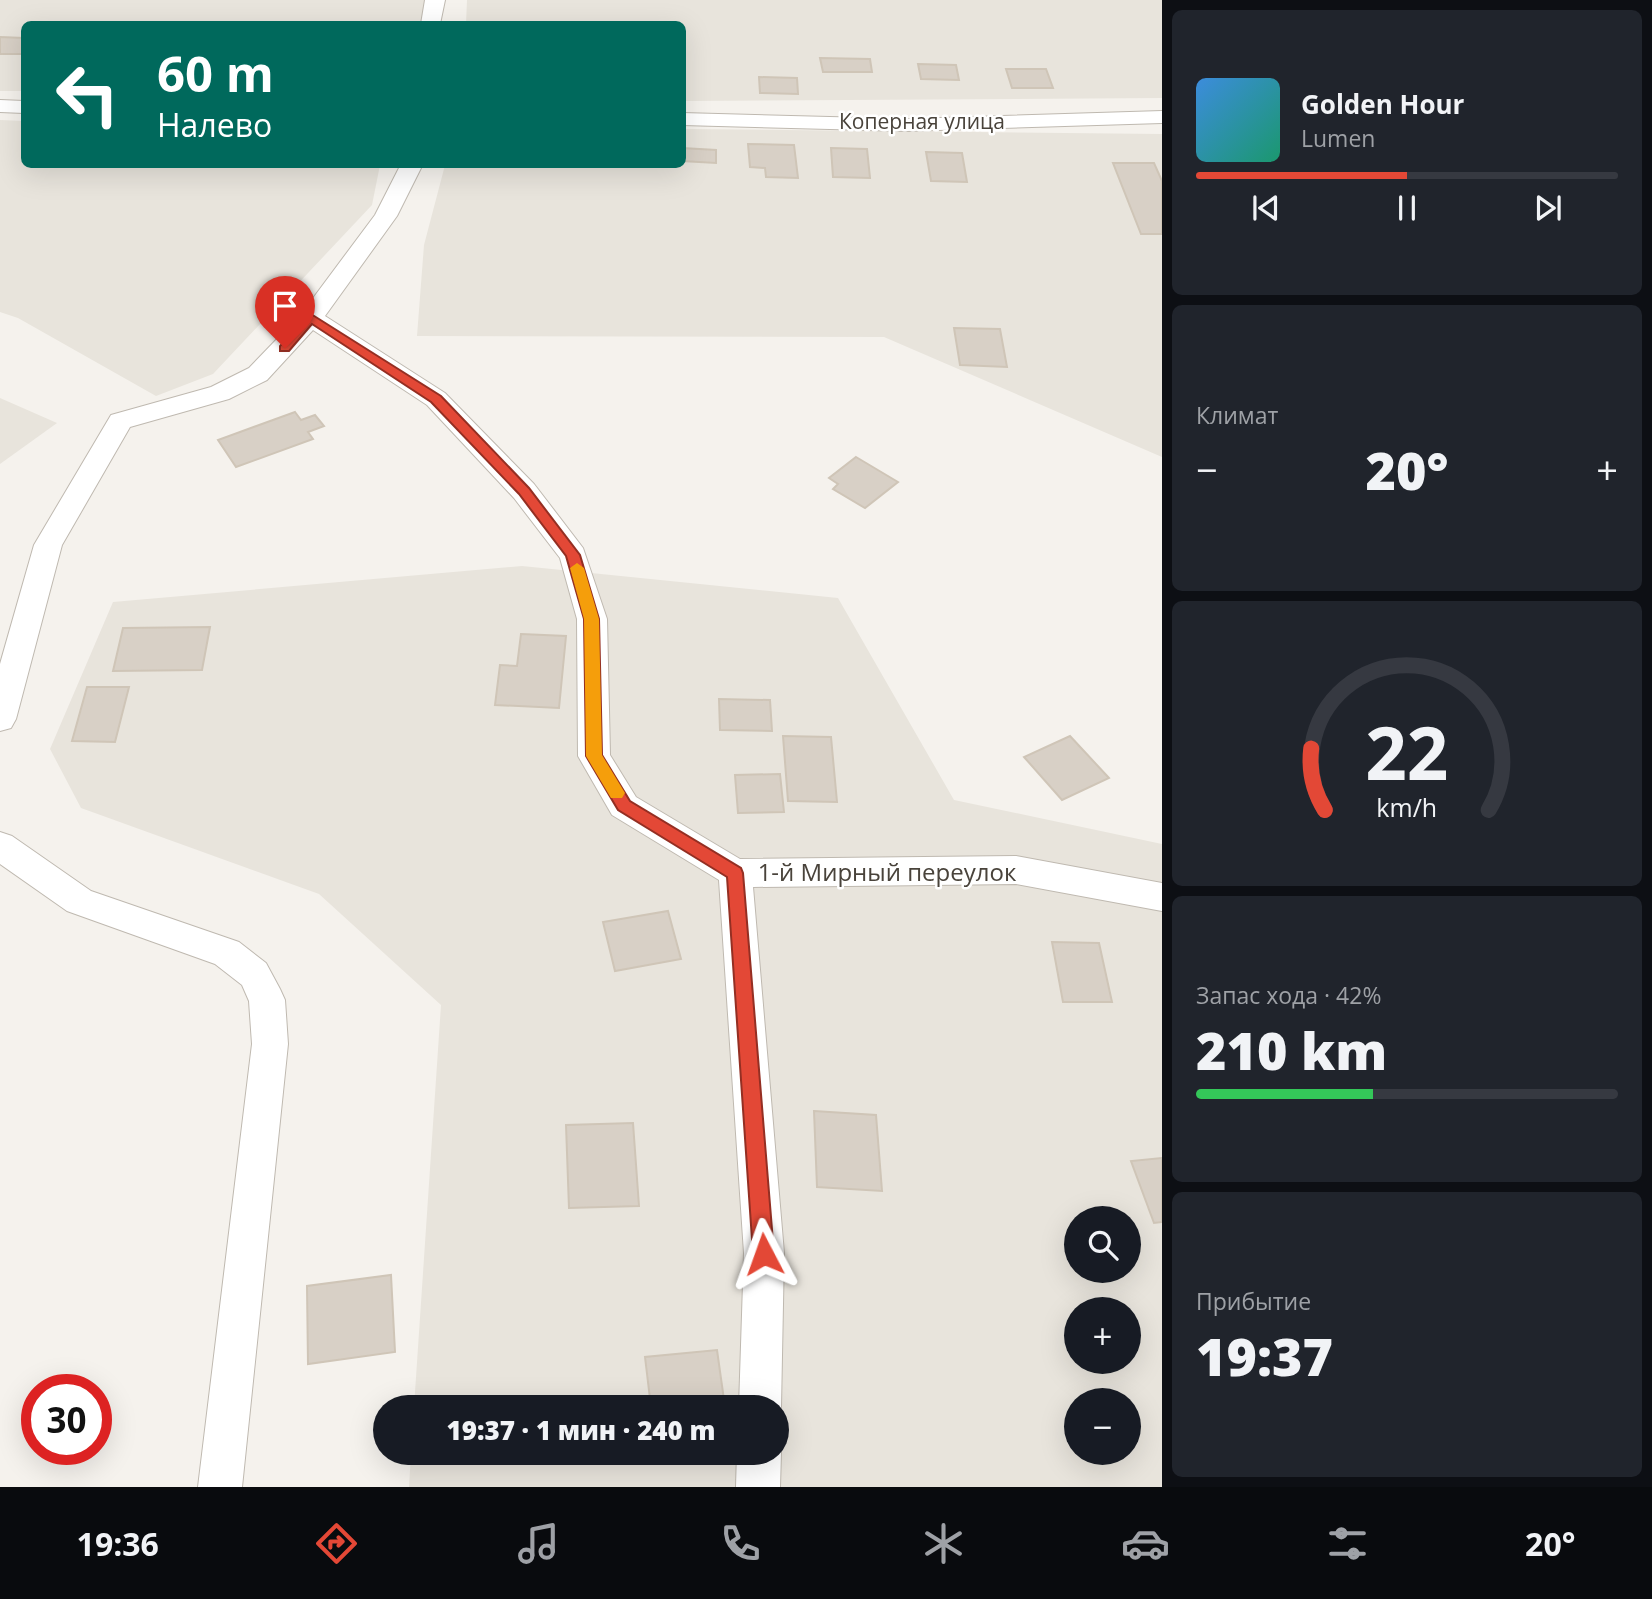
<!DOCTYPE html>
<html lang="ru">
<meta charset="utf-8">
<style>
:root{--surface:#171b24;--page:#20242c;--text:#f1f3f6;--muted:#9ea1a6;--line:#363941;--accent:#e34836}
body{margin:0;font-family:"Open Sans",sans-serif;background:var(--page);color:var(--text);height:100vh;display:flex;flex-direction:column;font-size:26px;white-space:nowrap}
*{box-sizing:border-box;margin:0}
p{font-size:23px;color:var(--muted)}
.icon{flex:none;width:38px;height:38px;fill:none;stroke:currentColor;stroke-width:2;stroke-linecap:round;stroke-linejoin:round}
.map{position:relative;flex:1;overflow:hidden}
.details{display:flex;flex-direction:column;gap:10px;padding:10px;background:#0d0f14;width:490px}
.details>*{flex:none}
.hud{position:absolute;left:21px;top:21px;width:665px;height:147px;border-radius:10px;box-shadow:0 7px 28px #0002;background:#00695c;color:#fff;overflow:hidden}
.controls{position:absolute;left:1064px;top:1206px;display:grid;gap:14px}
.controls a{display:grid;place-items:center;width:77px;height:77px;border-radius:50%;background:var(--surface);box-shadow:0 7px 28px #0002;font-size:35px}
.speed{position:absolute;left:21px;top:1374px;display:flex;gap:14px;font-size:35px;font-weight:700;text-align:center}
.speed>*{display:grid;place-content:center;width:91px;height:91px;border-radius:50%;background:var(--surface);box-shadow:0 7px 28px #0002;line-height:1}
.speed .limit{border:10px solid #d22;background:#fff;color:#111}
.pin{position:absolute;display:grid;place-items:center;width:60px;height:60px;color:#fff;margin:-72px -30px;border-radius:50% 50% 50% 0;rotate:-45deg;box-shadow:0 0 7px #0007}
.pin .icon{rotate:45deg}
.me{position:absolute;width:77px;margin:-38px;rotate:356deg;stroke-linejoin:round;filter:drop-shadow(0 0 5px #0008)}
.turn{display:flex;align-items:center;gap:24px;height:147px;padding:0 21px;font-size:32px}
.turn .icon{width:91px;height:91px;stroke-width:2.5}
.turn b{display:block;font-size:49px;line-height:60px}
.big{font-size:52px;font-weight:800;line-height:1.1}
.details .card{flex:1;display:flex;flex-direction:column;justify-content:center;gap:10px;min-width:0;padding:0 24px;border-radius:10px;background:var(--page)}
.details .dial{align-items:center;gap:0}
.dial svg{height:182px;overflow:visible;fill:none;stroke:var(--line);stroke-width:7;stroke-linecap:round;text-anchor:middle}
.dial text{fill:var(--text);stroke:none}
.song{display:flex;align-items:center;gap:21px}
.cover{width:84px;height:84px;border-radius:10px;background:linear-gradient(135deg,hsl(210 70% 55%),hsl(160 70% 35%))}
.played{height:7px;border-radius:4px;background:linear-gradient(90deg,var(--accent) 50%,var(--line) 50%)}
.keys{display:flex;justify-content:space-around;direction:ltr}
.heat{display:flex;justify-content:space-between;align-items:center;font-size:38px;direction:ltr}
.charge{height:10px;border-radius:5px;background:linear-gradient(90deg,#34c759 42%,var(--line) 0)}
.trip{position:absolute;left:373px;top:1395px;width:416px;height:70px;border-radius:35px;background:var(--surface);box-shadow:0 7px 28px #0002;font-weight:800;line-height:70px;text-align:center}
.tabs{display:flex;height:112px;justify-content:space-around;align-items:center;background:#090b0e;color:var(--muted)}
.tabs .icon{width:49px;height:49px}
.tabs .on{color:var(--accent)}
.tabs b{font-size:32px;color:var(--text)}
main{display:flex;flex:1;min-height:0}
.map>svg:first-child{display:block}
.residential{fill:#e8e4dc;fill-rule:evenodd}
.building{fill:#d8d0c6;stroke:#cfc5b7;stroke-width:2}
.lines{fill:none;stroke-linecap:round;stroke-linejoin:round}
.minor-casing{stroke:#bfb9b0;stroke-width:2}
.minor{fill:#fff;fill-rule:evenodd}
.route{fill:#e34836;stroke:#942f23;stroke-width:2}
.slow{fill:#f59e0b}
.labels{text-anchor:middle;stroke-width:5;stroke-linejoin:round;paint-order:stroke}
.far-street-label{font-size:21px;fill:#49433b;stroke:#fff}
.street-label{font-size:24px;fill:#49433b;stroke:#fff}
</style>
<main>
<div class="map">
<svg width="1162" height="1487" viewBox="0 0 1162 1487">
<rect width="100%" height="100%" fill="#f5f2ed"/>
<!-- residential -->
<g class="residential">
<polygon points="0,0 432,0 430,24 24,24 24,91 0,91"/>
<polygon points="467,0 1162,0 1162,98 683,101 682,24 466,24"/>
<polygon points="0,120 24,121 24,164 380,165 372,205 213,374 156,396 18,318 0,312"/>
<polygon points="683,129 1162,134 1162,457 884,337 417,336 424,245 445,165 682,164"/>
<polygon points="0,398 57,423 0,464"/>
<path d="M 522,566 L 838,598 L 954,800 L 1162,844 L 1162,1487 L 409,1487 L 411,1453 L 777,1452 L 777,1407 L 414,1407 L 441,1005 L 319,894 L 81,808 L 50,749 L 113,602 ZM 1076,1218 L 1129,1218 L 1129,1270 L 1076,1270 ZM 1076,1309 L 1129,1309 L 1129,1362 L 1076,1362 ZM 1076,1400 L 1129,1400 L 1129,1452 L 1076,1452 Z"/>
</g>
<!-- building -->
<g class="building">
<polygon points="0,37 24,38 24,54 0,54"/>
<polygon points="820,58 870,59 872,72 823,72"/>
<polygon points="918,64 956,65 959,80 921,79"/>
<polygon points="1006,69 1046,69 1053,88 1012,88"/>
<polygon points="759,77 797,78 798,94 760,93"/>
<polygon points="748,144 794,145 798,178 766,177 765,168 750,167"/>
<polygon points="682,148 716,150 716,163 682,161"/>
<polygon points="831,148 867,149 870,178 833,177"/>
<polygon points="926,152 962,153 967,182 931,181"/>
<polygon points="1113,163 1154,163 1162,181 1162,234 1141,234"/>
<polygon points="954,328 1000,329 1007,367 960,365"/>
<polygon points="295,412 301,420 315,415 324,426 308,432 313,439 236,467 218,440"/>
<polygon points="856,457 898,482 865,508 833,489 838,484 829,478"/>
<polygon points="210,627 202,670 113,671 123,628"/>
<polygon points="521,634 566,636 559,708 495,705 500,665 517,666"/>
<polygon points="87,687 129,687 115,742 72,741"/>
<polygon points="719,699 770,700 772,731 720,730"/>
<polygon points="783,736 831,737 837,802 788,801"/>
<polygon points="1070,736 1109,778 1062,800 1024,757"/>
<polygon points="780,774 784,812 738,813 735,775"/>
<polygon points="668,911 681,959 615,971 603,922"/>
<polygon points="1052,942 1099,943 1112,1002 1063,1002"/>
<polygon points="814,1111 876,1115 882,1191 817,1187"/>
<polygon points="633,1123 639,1206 569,1208 566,1125"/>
<polygon points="1162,1158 1162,1222 1154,1223 1131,1161"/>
<polygon points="391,1275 395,1352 308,1364 307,1286"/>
<polygon points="717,1350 725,1407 651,1407 645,1357"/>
</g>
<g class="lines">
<!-- minor casing -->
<g class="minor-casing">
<g id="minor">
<polygon points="425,0 445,0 440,24 421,24"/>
<polygon points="0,100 24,101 24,113 0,112"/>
<polygon points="1162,111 1162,123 907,131 682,125 682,113 907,119"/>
<polygon points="401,164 423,164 397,216 325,316 445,393 534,484 583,548 607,619 610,755 636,797 740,859 1016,856 1162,883 1162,911 1016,884 753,887 784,1253 781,1407 777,1417 777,1407 739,1407 744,1253 719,880 612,815 578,756 577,619 560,558 514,498 427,405 313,330 267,380 229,399 130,427 62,545 16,719 11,728 0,731 0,664 34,545 111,415 211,387 249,368 302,313 375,215"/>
<polygon points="0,832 12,836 91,891 239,942 266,963 280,989 285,1000 288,1044 242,1487 198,1487 252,1044 249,1001 242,985 215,964 67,911 0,864"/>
<polygon points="777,1443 781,1452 780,1487 736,1487 737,1452 777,1452"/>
</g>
</g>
<!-- minor -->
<use href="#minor" class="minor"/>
</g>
<!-- route -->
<polygon class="route" points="311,314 441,396 529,488 580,555 599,619 602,755 630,801 741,868 743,873 774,1254 771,1261 764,1264 756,1261 753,1254 727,877 618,810 586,756 584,619 566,556 519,494 431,402 312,324 289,351 280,351 280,346 307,315"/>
<!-- slow -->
<polygon class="slow" points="577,563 584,568 599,619 602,755 625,793 622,798 611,798 586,756 584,619 570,568"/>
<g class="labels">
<!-- far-street labels -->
<g class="far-street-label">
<text x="922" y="129">Коперная улица</text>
</g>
<!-- street labels -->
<g class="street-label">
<text x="887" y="881">1-й Мирный переулок</text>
</g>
</g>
</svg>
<div class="controls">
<a><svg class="icon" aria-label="search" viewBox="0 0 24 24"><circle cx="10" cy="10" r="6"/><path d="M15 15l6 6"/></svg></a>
<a>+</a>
<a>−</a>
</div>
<div class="speed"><div class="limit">30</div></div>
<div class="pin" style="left:285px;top:348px;background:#d93025"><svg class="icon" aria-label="arrive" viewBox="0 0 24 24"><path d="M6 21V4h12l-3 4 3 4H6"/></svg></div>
<svg class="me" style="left:764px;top:1254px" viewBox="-20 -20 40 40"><path d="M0-17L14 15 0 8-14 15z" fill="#e34836" stroke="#fff" stroke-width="4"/></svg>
<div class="trip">19:37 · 1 мин · 240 m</div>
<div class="hud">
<div class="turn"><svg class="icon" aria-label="left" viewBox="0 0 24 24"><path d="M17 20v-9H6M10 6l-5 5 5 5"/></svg><div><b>60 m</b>Налево</div></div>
</div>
</div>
<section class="details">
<div class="card">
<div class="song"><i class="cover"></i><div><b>Golden Hour</b><p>Lumen</p></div></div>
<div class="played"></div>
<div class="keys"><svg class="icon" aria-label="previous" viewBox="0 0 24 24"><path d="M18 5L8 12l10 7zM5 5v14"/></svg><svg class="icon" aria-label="pause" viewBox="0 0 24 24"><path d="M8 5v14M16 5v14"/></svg><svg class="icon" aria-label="next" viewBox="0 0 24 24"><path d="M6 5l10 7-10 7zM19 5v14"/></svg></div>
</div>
<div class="card"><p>Климат</p>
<div class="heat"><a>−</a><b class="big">20°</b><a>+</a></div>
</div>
<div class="card dial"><svg viewBox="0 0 100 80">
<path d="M14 69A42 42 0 1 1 86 69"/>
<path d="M14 69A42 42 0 0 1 8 42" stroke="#e34836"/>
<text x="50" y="56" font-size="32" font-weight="700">22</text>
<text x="50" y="72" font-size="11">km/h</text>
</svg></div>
<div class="card"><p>Запас хода · 42%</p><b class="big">210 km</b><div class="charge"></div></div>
<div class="card"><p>Прибытие</p><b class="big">19:37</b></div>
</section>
</main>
<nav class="tabs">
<b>19:36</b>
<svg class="icon on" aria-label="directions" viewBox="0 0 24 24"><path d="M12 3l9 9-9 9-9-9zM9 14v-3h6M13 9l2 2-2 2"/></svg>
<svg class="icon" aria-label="music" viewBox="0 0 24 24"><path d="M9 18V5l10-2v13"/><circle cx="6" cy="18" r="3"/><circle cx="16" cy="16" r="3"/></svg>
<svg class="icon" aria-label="phone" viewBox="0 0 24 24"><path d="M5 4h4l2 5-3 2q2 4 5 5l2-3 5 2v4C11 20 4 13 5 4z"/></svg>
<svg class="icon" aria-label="climate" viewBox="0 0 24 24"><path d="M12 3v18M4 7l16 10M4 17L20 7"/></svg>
<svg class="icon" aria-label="car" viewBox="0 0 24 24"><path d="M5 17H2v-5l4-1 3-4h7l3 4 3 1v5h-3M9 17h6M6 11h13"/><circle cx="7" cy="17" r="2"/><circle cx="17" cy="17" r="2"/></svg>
<svg class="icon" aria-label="filters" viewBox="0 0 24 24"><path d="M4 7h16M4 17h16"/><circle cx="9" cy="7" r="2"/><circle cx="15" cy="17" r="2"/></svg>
<b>20°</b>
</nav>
